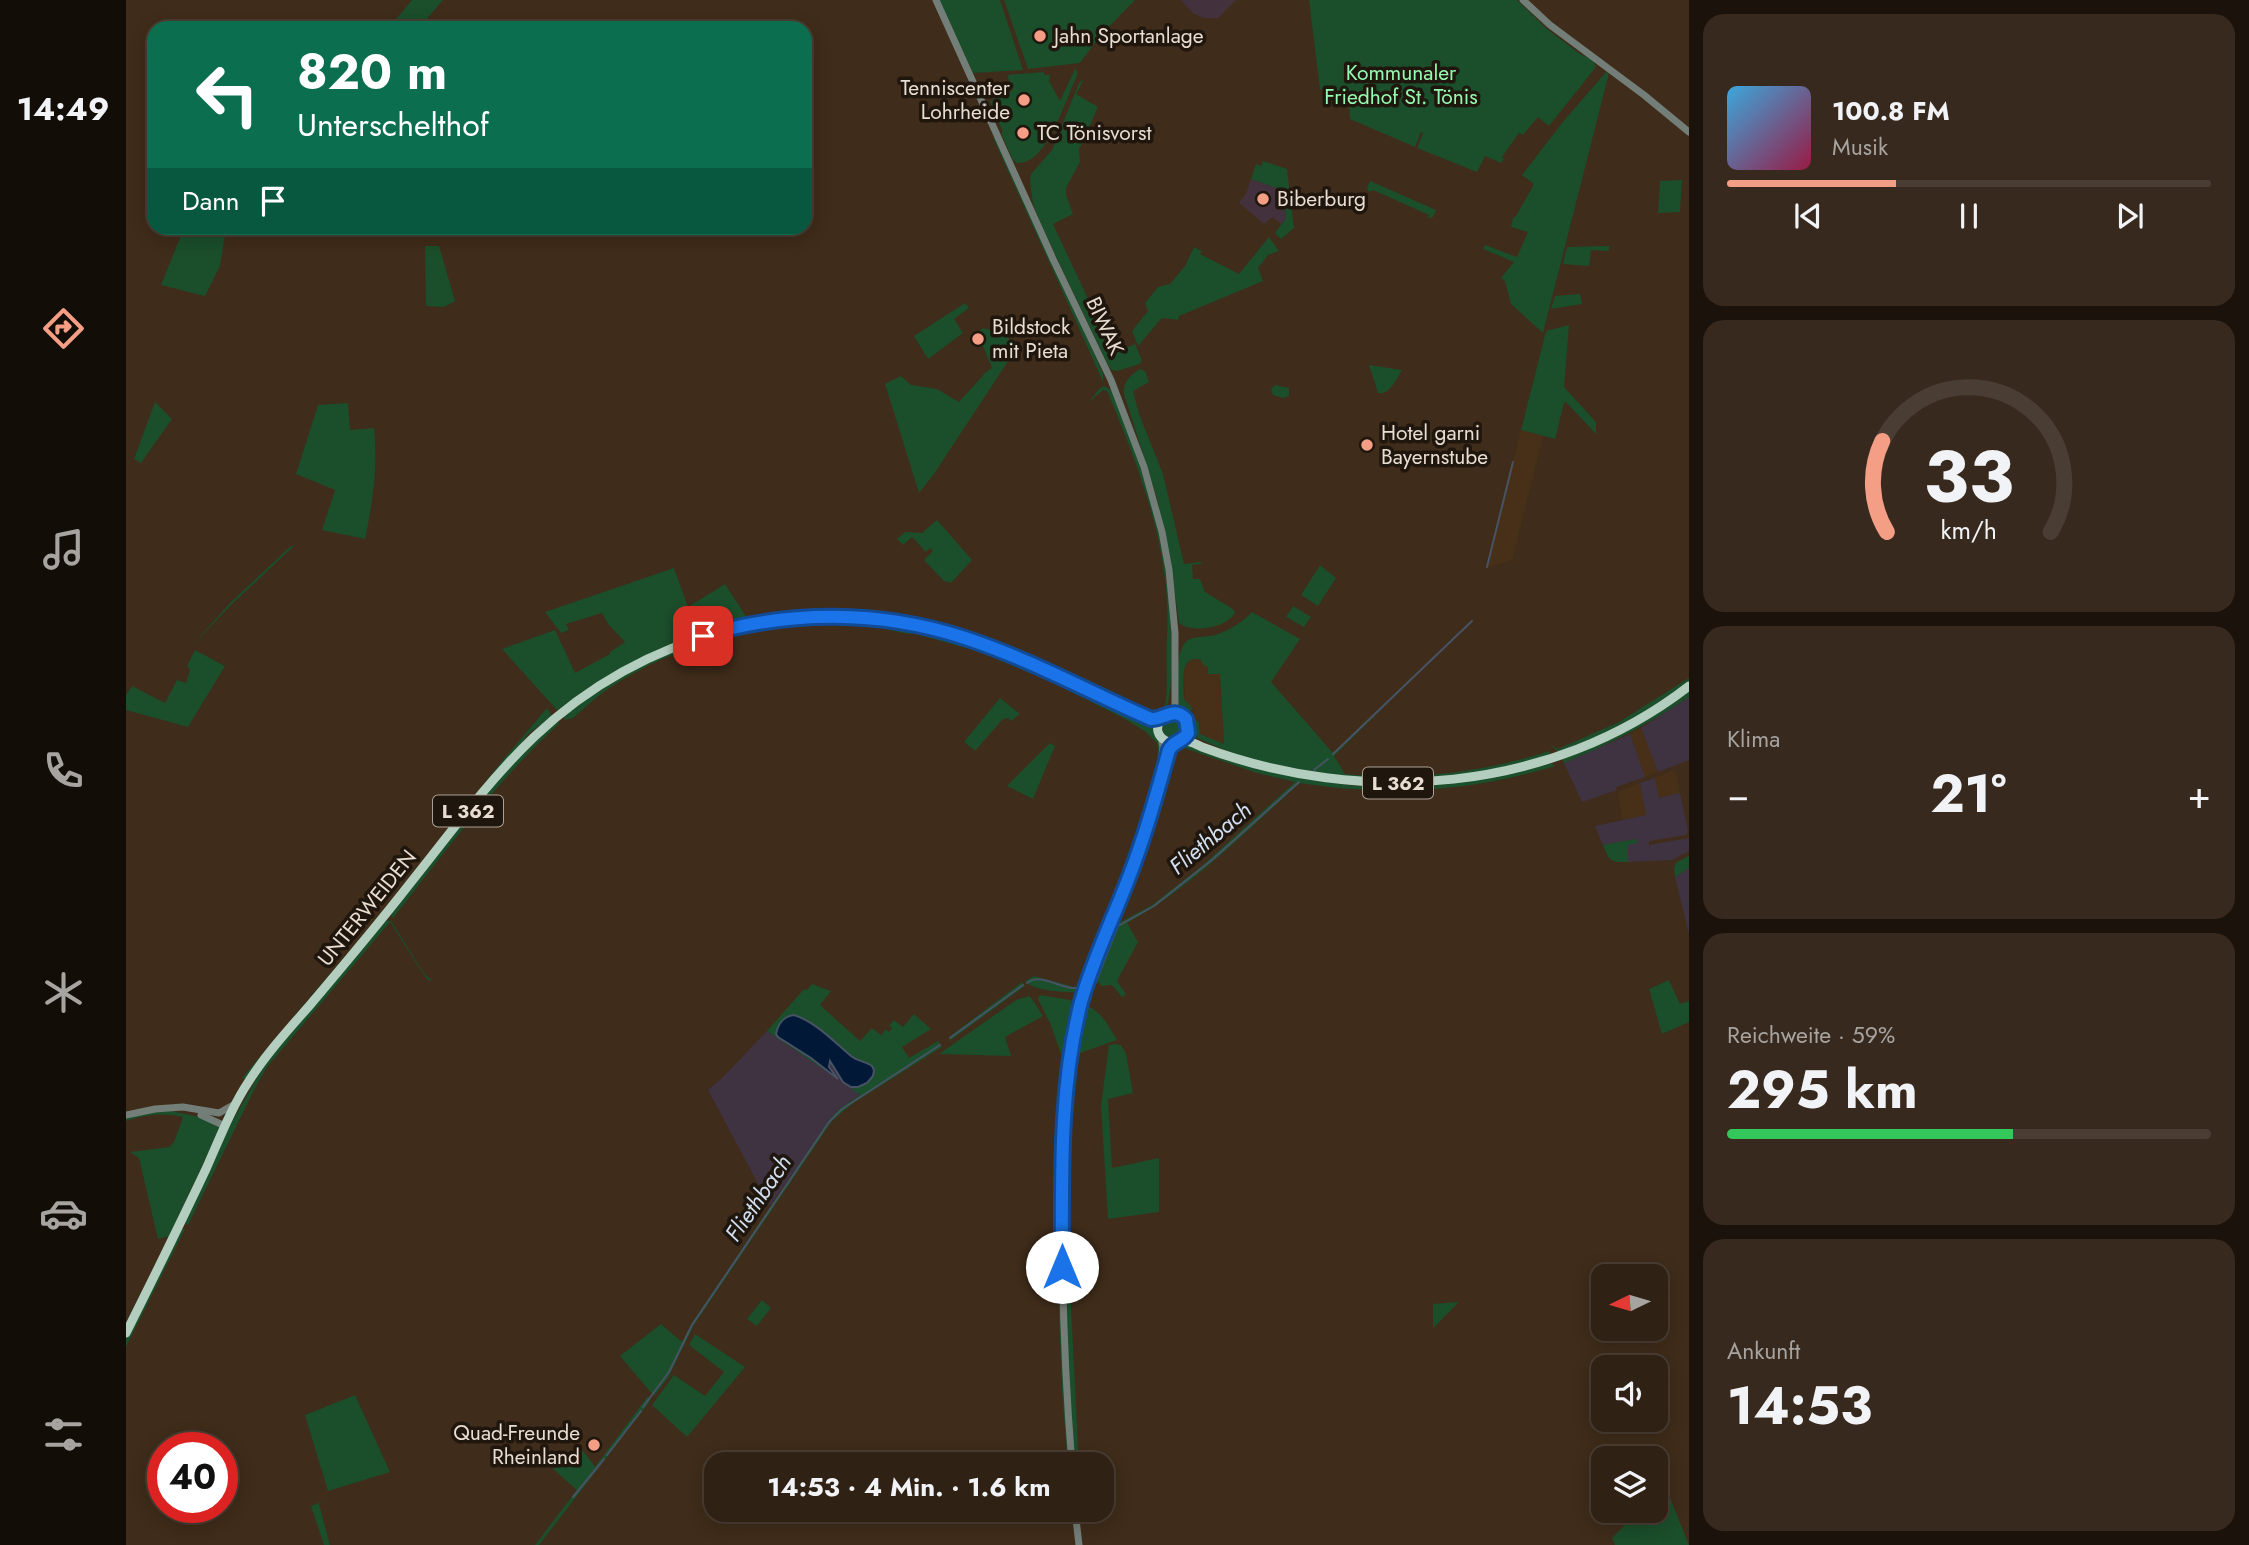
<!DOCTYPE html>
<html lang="de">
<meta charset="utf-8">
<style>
:root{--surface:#2f2114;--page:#37291d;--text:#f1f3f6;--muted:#a7a3a0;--line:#4a3e34;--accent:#f49e86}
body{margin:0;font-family:Jost,sans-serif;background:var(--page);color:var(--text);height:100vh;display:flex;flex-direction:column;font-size:26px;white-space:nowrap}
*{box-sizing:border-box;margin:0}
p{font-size:23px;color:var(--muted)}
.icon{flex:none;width:38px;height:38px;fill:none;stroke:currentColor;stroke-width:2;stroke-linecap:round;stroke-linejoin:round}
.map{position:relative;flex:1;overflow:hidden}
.drawer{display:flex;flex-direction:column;gap:14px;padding:14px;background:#1a120b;width:560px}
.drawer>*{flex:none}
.guide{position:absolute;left:21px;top:21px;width:665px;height:214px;border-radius:21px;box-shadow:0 4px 18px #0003,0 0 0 2px var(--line);background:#0b6e4f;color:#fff;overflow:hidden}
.needle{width:46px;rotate:265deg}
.tools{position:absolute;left:1465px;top:1264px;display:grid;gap:14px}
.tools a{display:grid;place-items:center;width:77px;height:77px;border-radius:14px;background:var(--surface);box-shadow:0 4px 18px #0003,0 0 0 2px var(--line);font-size:35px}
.speed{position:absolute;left:21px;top:1432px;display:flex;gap:14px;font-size:35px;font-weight:700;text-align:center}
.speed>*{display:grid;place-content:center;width:91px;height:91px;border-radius:50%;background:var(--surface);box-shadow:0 4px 18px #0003,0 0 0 2px var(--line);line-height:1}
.speed .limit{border:10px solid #d22;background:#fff;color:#111}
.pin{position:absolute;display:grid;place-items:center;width:60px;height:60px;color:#fff;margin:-30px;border-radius:14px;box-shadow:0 4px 10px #0006}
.me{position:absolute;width:77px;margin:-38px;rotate:0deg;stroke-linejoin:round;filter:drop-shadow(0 0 5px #0008)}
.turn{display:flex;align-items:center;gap:24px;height:147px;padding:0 35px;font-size:32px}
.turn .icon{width:91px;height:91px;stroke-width:2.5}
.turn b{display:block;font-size:49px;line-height:60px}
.then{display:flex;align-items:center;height:66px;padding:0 35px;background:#0003;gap:14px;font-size:26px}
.big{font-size:52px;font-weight:700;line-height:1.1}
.drawer .card{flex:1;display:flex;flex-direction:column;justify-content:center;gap:10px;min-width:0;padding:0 24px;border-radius:21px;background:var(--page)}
.drawer .dial{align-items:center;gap:0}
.dial svg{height:182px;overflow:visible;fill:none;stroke:var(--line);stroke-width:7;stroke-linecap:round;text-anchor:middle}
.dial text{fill:var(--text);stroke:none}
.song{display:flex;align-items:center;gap:21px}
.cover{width:84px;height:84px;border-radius:10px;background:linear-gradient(135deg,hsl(200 70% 55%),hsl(340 70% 35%))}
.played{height:7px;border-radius:4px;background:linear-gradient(90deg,var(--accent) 35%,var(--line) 35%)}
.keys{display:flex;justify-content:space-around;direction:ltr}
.heat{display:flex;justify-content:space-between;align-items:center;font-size:38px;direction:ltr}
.charge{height:10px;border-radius:5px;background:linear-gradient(90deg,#34c759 59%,var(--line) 0)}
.trip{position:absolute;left:578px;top:1452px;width:410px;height:70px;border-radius:21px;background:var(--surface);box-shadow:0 4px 18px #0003,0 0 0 2px var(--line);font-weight:700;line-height:70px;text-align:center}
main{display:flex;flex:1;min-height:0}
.menu{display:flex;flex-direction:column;width:126px;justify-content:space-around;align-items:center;background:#130d08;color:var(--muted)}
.menu .icon{width:49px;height:49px}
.menu .current{color:var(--accent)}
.menu b{font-size:32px;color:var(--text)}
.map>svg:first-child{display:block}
.built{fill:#483018}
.industrial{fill:#3f3342}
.education{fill:#43323d}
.green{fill:#1b4e2b;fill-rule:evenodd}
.water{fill:#011837;stroke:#475365;stroke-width:2}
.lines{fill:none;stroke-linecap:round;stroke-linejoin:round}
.stream{stroke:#475365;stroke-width:2}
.minor{stroke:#727e77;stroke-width:7}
.major{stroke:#b3cdbe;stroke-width:9}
.route-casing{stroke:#114b97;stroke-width:18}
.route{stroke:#1a73e8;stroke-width:12}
.poi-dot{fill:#f49e86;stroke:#1f160e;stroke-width:2.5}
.labels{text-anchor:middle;stroke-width:7;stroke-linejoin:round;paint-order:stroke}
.shield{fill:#1f160e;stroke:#aca196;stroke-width:2}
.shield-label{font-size:19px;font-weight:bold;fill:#e9dcd1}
.poi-label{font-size:21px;fill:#e9dcd1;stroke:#1f160e;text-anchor:start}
.park-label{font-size:21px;fill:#95faaf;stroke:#1f160e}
.street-label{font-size:21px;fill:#e9dcd1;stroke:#1f160e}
.water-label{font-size:23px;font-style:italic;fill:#d2dff1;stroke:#1f160e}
</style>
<main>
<nav class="menu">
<b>14:49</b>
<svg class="icon current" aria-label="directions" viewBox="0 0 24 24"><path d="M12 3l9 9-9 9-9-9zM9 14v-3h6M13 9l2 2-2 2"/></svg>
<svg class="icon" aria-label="music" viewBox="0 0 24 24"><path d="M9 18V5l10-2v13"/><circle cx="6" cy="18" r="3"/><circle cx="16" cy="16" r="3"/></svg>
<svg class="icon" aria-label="phone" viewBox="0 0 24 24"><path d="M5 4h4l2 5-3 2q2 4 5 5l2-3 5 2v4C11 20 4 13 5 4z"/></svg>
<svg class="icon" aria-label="climate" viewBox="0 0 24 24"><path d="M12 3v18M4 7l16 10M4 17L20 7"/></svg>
<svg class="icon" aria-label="car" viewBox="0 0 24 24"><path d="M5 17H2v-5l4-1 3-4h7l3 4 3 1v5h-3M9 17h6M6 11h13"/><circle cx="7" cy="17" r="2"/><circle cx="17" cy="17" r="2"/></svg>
<svg class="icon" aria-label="filters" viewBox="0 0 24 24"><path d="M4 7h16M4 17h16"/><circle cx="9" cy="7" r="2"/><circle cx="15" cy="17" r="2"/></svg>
</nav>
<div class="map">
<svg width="1563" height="1545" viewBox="0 0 1563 1545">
<rect width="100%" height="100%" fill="#3f2c1a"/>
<!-- built -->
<g class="built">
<polygon points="1395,430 1417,436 1386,560 1362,567"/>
<polygon points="1074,659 1094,673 1098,744 1074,734 1074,726 1072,720 1069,719 1067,709 1059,702 1058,676 1061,663 1064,660"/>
<polygon points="1515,728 1532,772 1519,777 1504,734"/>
<polygon points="1546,771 1550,773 1554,793 1533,798 1529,778"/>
<polygon points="1514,783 1520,815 1497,820 1492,792"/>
</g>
<!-- industrial -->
<g class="industrial">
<polygon points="1563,697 1563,760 1532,772 1515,728"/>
<polygon points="1504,734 1519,777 1490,787 1491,790 1456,802 1438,763"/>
<polygon points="1529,778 1533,798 1554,793 1562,831 1560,835 1523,841 1523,845 1563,838 1563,851 1546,860 1502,862 1502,845 1510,839 1477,845 1469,826 1520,815 1514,783"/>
<polygon points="1563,868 1563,934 1549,877"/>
<polygon points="641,1031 711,1078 703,1067 704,1061 717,1082 735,1094 713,1109 704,1119 644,1206 582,1090 596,1078"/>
</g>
<!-- education -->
<g class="education">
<polygon points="1055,0 1110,0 1092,18 1078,18 1068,14"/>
<polygon points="1125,179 1156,190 1160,218 1155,224 1147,217 1138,224 1113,203 1120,194"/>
</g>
<!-- green -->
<g class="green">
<polygon points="286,0 317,0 293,28 269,28 265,25"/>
<polygon points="813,0 874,0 897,70 847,73"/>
<polygon points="878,0 1009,0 974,36 954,63 902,69"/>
<polygon points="1183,0 1391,0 1421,29 1454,54 1467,60 1470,67 1423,126 1412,117 1397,135 1393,133 1376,157 1378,159 1375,163 1359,156 1351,172 1291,148 1297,133 1295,132 1289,147 1224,119 1223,101 1194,89"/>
<path d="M 949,69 L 951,71 L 951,76 C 939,99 922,165 891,163 L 887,160 L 875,133 L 877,132 L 864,101 L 887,90 L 881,75 L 917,72 L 919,75 L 924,75 L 923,81 L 934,101 Z"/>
<polygon points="1480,72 1483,73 1417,333 1385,304 1379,281 1375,278 1388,262 1357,249 1359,245 1391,257 1402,232 1385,227 1387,218 1390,216 1407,186 1407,183 1396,175 1436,123"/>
<path d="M 958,79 L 950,94 L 972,107 L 953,150 L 954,162 L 940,188 L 940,195 L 947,214 L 927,224 C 947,267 967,310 988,353 L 1009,344 L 1016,360 L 1014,364 L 991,371 L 986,370 L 982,365 L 915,225 L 907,204 L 904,181 L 905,174 L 926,150 L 953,83 Z"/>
<path d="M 870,136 L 977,373 L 977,382 C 941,300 903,219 867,137 Z"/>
<polygon points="1137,161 1161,169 1168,228 1155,239 1149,233 1160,218 1156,190 1125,179 1130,164 1135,166"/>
<polygon points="1556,180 1554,212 1532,213 1534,181"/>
<polygon points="1244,181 1310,210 1307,217 1301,218 1303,215 1247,190 1243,192 1241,188"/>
<polygon points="58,228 63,228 63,230 100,229 94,266 79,296 35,285"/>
<polygon points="1143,237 1153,251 1142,255 1132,268 1137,281 1053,316 1052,320 1036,318 1012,346 1006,331 1022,311 1019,303 1032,287 1044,284 1059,266 1068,247 1076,251 1074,254 1113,274"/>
<polygon points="299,246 313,246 329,301 318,307 300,306"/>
<polygon points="1483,246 1483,251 1465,250 1463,266 1437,264 1441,247"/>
<polygon points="1454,294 1456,304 1425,309 1429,296"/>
<polygon points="839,303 843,308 828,319 837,333 802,359 788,336"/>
<polygon points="1443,325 1438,387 1470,422 1470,434 1440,402 1438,403 1429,439 1395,430 1420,331"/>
<polygon points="857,328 876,333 892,346 808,474 793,493 759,384 775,376 785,385 811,389 833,402 860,372 866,368 858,348 852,340 855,338 850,333"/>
<path d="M 1243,365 L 1276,370 C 1270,380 1264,395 1252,393 Z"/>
<path d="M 1014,369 L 1019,371 L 1023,382 L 1007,391 L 1013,414 L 1037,474 L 1058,564 L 1075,562 L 1075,564 L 1066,565 L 1067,579 L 1074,579 L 1079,592 L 1107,609 L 1109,613 C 1100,628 1067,634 1053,623 L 1044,557 L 1031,498 L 998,394 C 997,381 1004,376 1014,369 Z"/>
<polygon points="1149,385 1163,388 1163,396 1157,398 1147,395 1145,389"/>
<path d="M 978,386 L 985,390 C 1020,474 1040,539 1045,630 C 1046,657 1047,685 1040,711 L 1028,717 L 815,628 L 650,617 C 567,630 501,658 435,709 L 431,710 L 376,649 L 429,630 L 449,673 L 484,654 L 484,652 L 499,642 L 482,624 L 476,613 L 440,624 L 443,630 L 435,633 L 419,612 L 548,568 L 562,607 L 599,584 L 621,618 C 664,611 706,608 749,612 C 849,621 939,671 1028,713 L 1039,706 C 1043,680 1039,660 1041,636 C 1046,552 1013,467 981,391 L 977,390 L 963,402 L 973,389 Z"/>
<polygon points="29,402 46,419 15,463 8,459"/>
<path d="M 222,403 L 224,430 L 248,428 C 252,466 247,502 239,539 L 196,530 L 209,490 L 170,474 L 192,405 Z"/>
<polygon points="811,520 846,560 825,583 818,581 798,560 807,551 804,548 800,552 786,537 777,545 771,539 779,532 796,533"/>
<polygon points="169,545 106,604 64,648 104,603 164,547"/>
<polygon points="1194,565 1210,578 1192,606 1175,595"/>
<polygon points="1167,606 1185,617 1178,627 1160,617"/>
<path d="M 1126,612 L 1174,639 L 1145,682 L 1207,753 L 1346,620 L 1208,756 L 1219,774 C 1289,781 1358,772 1424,751 L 1424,754 C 1342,788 1212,785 1127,760 C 1107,754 1087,745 1067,736 L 1065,724 L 1069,719 L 1073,723 L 1074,734 L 1098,744 L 1094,674 L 1082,674 L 1082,666 L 1078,666 L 1074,659 C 1070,659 1064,659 1062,662 C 1055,669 1058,690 1058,699 L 1067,709 L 1061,714 L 1053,710 C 1050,696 1048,649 1062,640 C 1069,636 1081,637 1089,635 C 1102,631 1117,622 1126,612 Z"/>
<path d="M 691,619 L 787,626 L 859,647 L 936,681 L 1028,728 L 1036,749 L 1028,790 L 1009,851 L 1007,853 C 1016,826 1036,771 1031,743 L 1020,732 L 999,719 L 928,683 L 854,652 L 787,633 L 782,634 C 766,631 750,626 734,625 C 650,619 560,639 488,685 C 473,694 460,707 447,718 L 439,720 L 437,717 L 474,688 L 530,657 L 605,630 Z"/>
<polygon points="69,650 99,666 62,727 0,710 0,695 6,686 39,703 51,680 60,683 64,670 61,666"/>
<polygon points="1563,678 1563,682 1512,716 1470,737 1432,752 1425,745 1432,749 1493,722"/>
<path d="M 1563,689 L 1563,697 C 1523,724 1482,745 1438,763 L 1436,759 L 1439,756 Z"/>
<polygon points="874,698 894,714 885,721 882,718 877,719 849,751 838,742"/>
<polygon points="421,708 426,717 402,734 393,747 120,1079 116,1078 260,908 376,761"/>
<polygon points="1053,717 1059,725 1057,734 1050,740 1037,735 1036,721 1039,718"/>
<path d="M 430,721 L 434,723 C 370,781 320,851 267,918 L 264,914 L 356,797 L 385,764 Z"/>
<polygon points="924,743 929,746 907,799 881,786"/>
<path d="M 1055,743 C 1097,755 1138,768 1179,778 C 1259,796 1346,784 1424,763 L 1429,766 C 1342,792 1264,797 1174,783 C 1119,832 1066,887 1001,923 L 1012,942 L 991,981 L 1000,994 L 996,997 L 986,985 L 975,986 L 973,982 L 969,985 L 965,1001 L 960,996 L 1046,747 ZM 1058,748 L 1131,773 L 1169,782 L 1076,866 L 1026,905 L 991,924 L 1030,823 L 1050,753 Z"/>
<path d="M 1510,839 L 1511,843 L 1502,845 L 1502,862 C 1484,862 1484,862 1477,845 Z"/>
<polygon points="1563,856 1563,868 1549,877 1548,867 1551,862"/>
<polygon points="259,920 265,921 299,975 306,980 303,981 298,975 264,922 141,1067 130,1086 62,1225 59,1223 102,1129 138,1065"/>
<path d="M 908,976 L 948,987 L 957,984 L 954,992 C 941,993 906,991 899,981 Z"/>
<polygon points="1543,980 1554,1004 1563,1001 1563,1022 1536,1034 1523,989"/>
<polygon points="896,982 899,986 825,1040 823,1037"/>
<polygon points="686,984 705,991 694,1005 734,1041 746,1028 755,1035 760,1029 763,1032 766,1028 763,1026 768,1020 777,1027 788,1014 805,1029 776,1047 783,1058 812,1041 816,1047 726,1104 706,1121 568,1325 542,1378 528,1396 494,1356 535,1324 556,1342 566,1323 704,1119 713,1109 734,1095 722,1086 725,1087 734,1060 728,1059 713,1044 676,1018 650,1033 652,1037 685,1058 706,1075 641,1031 678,989 681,990"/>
<polygon points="914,995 945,1000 949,1009 941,1053 936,1112 943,1465 942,1465 936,1392 932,1285 933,1134 939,1065 924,1023 912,999"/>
<polygon points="904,996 917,1016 879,1037 885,1056 813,1054 890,1000"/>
<path d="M 958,1005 C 975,1010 982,1025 991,1040 L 954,1053 L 948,1051 Z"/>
<polygon points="989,1044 995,1045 1000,1054 1007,1093 982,1099 986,1168 1033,1158 1033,1212 982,1219 975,1105 983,1045"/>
<polygon points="951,1057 944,1142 943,1264 938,1263 940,1138 947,1061"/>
<path d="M 45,1111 L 83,1119 L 93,1127 L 93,1130 L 0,1327 L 0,1323 L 44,1236 L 32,1239 L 13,1158 L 4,1152 L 43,1147 L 48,1142 L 57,1117 C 39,1112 18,1115 0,1121 L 0,1117 L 17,1113 Z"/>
<polygon points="54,1229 59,1229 0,1347 0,1338"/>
<polygon points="943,1267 953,1465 949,1465 943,1390 939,1270"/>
<polygon points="636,1300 645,1308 631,1326 621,1319"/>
<polygon points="1333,1302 1307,1328 1307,1304"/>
<polygon points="569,1334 619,1367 561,1437 526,1405 548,1375 579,1396 598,1372 563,1345"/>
<polygon points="229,1395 264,1472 202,1491 179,1415"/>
<polygon points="522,1396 525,1399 522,1404 413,1545 409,1545 451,1490 427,1469 455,1448 469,1467"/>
<polygon points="1538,1483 1563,1545 1489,1545 1486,1538 1514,1510 1530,1510 1530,1492"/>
<polygon points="202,1500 193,1504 204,1545 198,1545 185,1506"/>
</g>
<!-- water -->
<path class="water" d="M 668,1015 C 690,1022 708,1042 725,1056 C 731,1061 739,1061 746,1066 L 748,1070 L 747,1076 L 741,1083 L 732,1087 L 725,1087 L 717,1082 L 704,1061 L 703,1067 L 712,1079 L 685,1058 L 652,1037 L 650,1034 C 652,1024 658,1016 668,1015 Z"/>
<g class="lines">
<!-- stream -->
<g class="stream">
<polyline points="1361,567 1387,462"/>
<polyline points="1207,754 1346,621"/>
<polyline points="1188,770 1202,759"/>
<polyline points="970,982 992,926 1028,906 1087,859 1173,782"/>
<path d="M 901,983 C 917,971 937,993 956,987"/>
<polyline points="824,1038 897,985"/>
<polyline points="517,1407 543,1372 566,1325 703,1122 716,1109 814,1045"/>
<polyline points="481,1455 515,1411"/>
<polyline points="447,1497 478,1459"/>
</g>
<!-- minor -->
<g class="minor">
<polyline points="810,0 927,259 985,380 1018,467 1036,532 1043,570 1049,633 1049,706 1052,713"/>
<polyline points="1397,0 1424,25 1518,95 1563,132"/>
<polyline points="1035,737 1037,747 1035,764"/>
<polyline points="0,1115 29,1109 57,1107 93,1113 109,1104"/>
<polyline points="75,1115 99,1126"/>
<path d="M 946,1465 C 939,1380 936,1295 936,1211 C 936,1140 937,1068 956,1000 C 968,957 987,918 1003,876 C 1019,835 1031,792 1043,750 L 1049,743"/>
<polyline points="949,1510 953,1545"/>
</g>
<!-- major -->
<g class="major">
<path d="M 1054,742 L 1062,733 L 1062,724 L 1054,714 C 1036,709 1022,731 1040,741 C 1048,745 1054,740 1061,741 C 1066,742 1072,745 1076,747 C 1236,807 1425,793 1563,686"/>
<path d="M 0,1333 C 27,1279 54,1224 80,1169 C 93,1140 105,1108 123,1081 C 140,1054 163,1029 184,1005 C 217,966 250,927 282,886 C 323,835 361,782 408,737 C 517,634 672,592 816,631 C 888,650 956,686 1023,718 L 1030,719 L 1036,717"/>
</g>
</g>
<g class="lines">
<!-- route casing -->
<g class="route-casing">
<path id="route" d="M 577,636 C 663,610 754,610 839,638 C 903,659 963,692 1025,719 C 1040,719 1047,706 1060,719 L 1062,733 C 1057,742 1047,741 1043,750 C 1031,793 1019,836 1003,877 C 987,919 967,959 955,1002 C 933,1088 936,1179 936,1267"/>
</g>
<!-- route -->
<use href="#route" class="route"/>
</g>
<!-- markers -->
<g class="poi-dot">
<circle cx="914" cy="36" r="7"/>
<circle cx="898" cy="100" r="7"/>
<circle cx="897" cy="133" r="7"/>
<circle cx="1137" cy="199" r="7"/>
<circle cx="852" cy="339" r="7"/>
<circle cx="1241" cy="445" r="7"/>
<circle cx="468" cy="1445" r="7"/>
</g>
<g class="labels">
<!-- shield labels -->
<g class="shield">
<rect x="1237" y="767.5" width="70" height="31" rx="5"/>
<rect x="307" y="795.5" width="70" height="31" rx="5"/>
</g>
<g class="shield-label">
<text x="1272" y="790">L 362</text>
<text x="342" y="818">L 362</text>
</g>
<!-- poi labels -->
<g class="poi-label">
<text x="928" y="43">Jahn Sportanlage</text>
<text x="884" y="95" text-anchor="end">Tenniscenter<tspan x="884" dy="24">Lohrheide</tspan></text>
<text x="911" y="140">TC Tönisvorst</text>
<text x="1151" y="206">Biberburg</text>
<text x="866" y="334">Bildstock<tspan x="866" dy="24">mit Pieta</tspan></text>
<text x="1255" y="440">Hotel garni<tspan x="1255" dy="24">Bayernstube</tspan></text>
<text x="454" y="1440" text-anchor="end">Quad-Freunde<tspan x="454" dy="24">Rheinland</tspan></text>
</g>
<!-- park labels -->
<g class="park-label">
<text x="1275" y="80">Kommunaler<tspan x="1275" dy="24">Friedhof St. Tönis</tspan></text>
</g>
<!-- street labels -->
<g class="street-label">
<text transform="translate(979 326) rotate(65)" y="7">BIWAK</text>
<text transform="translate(241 908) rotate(-51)" y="7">UNTERWEIDEN</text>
</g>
<!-- water labels -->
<g class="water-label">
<text transform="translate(1084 838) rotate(-40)" y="8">Fliethbach</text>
<text transform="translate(632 1198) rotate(-56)" y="8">Fliethbach</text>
</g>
</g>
</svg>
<div class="tools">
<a><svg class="needle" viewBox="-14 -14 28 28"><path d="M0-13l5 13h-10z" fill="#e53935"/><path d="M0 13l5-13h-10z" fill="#a7a3a0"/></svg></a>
<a><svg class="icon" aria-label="sound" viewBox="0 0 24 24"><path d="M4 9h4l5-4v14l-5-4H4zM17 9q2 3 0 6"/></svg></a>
<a><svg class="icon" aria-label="layers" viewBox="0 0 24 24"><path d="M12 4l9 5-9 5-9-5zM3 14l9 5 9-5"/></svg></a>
</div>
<div class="speed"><div class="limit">40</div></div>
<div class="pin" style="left:577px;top:636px;background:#d93025"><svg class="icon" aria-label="arrive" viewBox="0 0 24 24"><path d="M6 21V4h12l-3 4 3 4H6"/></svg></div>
<svg class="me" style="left:936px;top:1267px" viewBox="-20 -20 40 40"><circle r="19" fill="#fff"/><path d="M0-13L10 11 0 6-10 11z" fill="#1a73e8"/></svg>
<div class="trip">14:53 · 4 Min. · 1.6 km</div>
<div class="guide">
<div class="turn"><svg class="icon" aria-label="left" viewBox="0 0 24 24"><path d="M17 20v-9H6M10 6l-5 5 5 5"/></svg><div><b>820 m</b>Unterschelthof</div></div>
<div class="then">Dann<svg class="icon" aria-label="arrive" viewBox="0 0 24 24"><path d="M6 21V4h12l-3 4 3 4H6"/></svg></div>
</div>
</div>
<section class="drawer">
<div class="card">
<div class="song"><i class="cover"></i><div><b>100.8 FM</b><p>Musik</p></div></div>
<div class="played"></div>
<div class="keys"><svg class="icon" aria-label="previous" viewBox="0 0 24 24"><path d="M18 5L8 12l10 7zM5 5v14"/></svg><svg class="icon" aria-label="pause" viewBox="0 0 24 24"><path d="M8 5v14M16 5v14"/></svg><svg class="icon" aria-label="next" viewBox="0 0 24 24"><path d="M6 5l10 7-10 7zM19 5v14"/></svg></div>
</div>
<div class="card dial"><svg viewBox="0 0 100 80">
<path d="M14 69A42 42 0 1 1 86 69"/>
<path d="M14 69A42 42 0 0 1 12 29" stroke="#f49e86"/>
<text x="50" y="56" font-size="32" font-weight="700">33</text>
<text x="50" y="72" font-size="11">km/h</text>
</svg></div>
<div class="card"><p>Klima</p>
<div class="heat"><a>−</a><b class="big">21°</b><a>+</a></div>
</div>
<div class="card"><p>Reichweite · 59%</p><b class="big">295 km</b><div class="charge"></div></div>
<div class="card"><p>Ankunft</p><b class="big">14:53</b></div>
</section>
</main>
